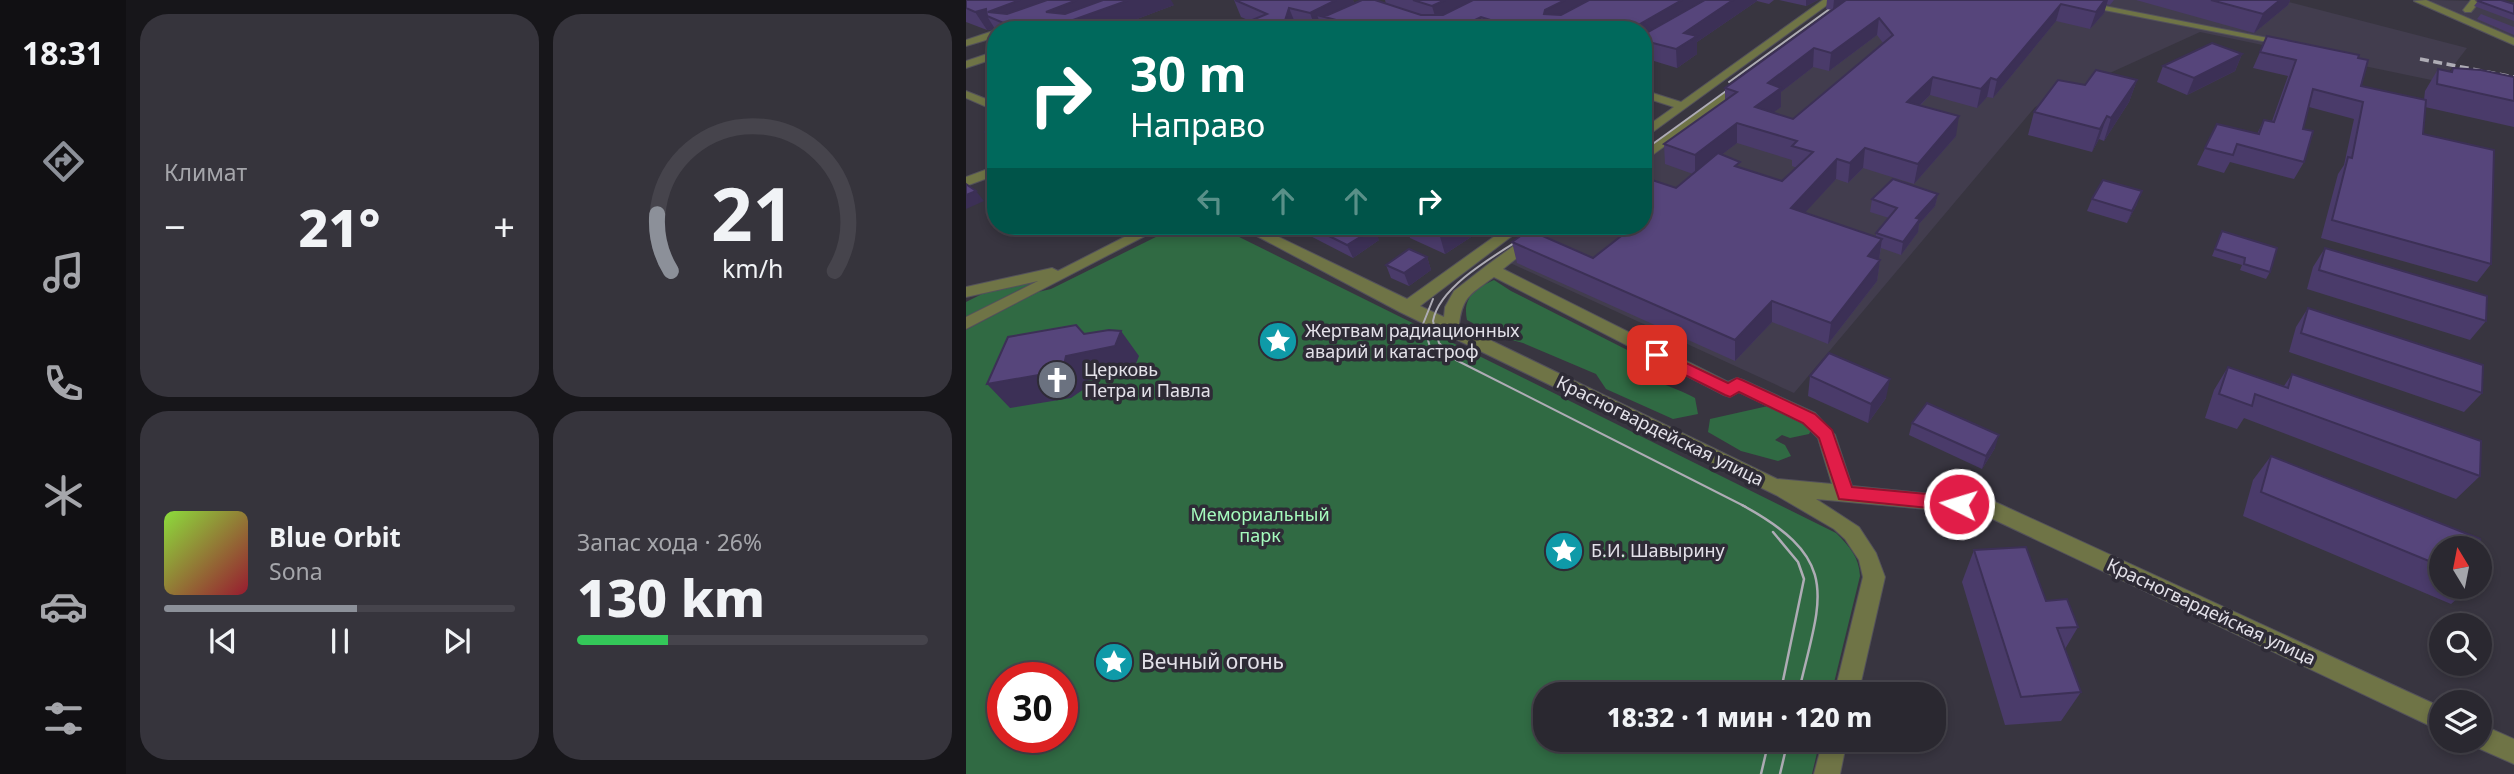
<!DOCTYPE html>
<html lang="ru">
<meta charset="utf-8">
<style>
:root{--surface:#2a2830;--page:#36343c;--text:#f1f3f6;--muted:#a5a6ab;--line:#46444c;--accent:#8c9099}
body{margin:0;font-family:"Noto Sans",sans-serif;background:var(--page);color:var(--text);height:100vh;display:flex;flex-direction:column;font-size:26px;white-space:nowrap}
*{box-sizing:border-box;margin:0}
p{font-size:23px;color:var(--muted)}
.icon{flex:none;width:38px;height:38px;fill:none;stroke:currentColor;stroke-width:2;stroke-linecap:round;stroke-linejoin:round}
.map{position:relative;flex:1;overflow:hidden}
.side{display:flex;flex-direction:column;gap:14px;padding:14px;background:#17161a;width:840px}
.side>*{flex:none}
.guide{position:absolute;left:21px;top:21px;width:665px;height:214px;border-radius:28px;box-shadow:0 4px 10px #0003,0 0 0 2px var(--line);background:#00695c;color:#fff;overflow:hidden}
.needle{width:46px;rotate:350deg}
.fabs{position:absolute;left:1463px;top:536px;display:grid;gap:14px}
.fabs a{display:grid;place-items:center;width:63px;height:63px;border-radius:50%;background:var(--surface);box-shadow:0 4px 10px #0003,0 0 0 2px var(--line);font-size:35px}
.speed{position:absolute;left:21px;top:662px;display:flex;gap:14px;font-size:35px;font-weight:700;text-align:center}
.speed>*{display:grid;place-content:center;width:91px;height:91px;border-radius:50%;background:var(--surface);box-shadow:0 4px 10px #0003,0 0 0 2px var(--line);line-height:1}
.speed .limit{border:10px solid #d22;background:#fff;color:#111}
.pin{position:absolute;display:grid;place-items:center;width:60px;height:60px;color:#fff;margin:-30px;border-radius:14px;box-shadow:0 4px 10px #0006}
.me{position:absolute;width:77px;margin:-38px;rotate:275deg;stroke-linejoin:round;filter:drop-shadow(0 0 5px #0008)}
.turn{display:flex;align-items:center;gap:24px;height:147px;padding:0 28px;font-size:32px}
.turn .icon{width:91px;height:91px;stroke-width:2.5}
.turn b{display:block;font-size:49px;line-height:60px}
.lanes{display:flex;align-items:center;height:66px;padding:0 28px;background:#0003;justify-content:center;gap:35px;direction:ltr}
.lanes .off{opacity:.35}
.big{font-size:52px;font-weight:800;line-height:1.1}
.side .tile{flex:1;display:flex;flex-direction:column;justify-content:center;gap:10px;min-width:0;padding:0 24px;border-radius:28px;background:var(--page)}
.side .dial{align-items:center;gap:0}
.dial svg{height:182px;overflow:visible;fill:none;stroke:var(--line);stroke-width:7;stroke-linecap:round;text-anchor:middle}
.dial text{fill:var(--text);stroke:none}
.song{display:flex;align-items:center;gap:21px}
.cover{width:84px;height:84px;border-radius:10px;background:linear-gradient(135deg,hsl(90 70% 55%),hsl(350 70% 35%))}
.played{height:7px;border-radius:4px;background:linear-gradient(90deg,var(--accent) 55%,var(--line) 55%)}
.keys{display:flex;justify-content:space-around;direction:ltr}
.heat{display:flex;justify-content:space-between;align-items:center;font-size:38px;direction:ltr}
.charge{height:10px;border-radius:5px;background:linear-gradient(90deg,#34c759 26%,var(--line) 0)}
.side .tiles{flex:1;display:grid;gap:14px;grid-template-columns:repeat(2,1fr)}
.trip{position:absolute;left:567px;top:682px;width:413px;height:70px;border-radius:28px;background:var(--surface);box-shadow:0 4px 10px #0003,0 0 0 2px var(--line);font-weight:800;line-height:70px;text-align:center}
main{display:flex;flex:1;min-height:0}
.dock{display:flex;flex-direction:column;width:126px;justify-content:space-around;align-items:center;background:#111013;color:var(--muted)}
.dock .icon{width:49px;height:49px}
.dock .active{color:var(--accent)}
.dock b{font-size:32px;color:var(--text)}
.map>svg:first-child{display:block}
.built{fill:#423d4e}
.green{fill:#306a43;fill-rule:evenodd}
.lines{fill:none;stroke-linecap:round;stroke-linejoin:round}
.minor-casing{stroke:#53515b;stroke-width:2}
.minor{fill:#6f7446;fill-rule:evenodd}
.tram-far1{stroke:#aeacb5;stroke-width:2}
.tram{stroke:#aeacb5;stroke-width:2.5}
.rail{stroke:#aeacb5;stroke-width:3.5;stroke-dasharray:9 4.5;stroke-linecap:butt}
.wall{fill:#4a3b6a;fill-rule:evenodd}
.shaded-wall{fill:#3c3056}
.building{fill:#56457b;stroke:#3c3056;stroke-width:2;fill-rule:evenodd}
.route{fill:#e11d48;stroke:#92132f;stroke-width:2}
.labels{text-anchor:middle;stroke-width:7;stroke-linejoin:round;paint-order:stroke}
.poi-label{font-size:18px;fill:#e3e1e9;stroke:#2e2b36;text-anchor:start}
.street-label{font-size:18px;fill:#e3e1e9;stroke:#2e2b36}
.park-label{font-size:18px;fill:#a5fbbd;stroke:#2e2b36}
.near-poi-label{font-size:21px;fill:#e3e1e9;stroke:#2e2b36;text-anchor:start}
</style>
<main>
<nav class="dock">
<b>18:31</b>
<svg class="icon active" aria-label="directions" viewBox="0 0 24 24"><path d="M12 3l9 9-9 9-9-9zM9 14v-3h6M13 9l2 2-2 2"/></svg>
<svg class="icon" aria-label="music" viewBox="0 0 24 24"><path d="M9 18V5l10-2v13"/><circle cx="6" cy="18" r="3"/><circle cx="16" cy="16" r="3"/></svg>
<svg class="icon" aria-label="phone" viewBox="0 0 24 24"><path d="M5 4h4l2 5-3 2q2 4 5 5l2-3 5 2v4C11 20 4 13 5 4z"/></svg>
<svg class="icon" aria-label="climate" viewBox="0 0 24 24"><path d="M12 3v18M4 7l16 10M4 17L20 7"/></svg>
<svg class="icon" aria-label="car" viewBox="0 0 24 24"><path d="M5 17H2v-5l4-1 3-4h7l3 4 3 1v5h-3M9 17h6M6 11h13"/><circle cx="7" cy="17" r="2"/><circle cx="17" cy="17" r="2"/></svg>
<svg class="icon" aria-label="filters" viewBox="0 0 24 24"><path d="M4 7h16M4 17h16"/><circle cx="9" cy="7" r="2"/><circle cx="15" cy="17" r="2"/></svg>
</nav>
<section class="side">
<div class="tiles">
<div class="tile"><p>Климат</p>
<div class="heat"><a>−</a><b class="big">21°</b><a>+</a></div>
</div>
<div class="tile dial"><svg viewBox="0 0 100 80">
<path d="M14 69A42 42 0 1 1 86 69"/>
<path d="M14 69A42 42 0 0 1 8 44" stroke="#8c9099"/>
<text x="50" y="56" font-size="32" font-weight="700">21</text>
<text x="50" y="72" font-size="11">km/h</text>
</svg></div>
<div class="tile">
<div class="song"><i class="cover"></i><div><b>Blue Orbit</b><p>Sona</p></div></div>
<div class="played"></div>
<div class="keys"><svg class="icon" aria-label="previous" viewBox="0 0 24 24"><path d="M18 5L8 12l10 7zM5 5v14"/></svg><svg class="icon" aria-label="pause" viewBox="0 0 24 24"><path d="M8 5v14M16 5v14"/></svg><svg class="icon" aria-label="next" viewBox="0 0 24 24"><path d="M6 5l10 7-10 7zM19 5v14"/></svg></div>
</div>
<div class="tile"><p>Запас хода · 26%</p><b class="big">130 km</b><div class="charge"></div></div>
</div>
</section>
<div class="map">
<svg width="1548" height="774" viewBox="0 0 1548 774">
<rect width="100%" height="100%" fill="#383540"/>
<!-- built -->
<g class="built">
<polygon points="900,0 1315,0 1501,48 1475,82 1234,32 1069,107 828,393 542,262 592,226 677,226 677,163"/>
<polygon points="1466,0 1548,2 1548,38 1459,2"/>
</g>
<!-- green -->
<g class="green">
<path d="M 212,226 L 253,227 L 870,533 C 884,547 893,557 894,576 L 865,695 L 579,695 L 579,740 L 854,740 L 846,774 L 0,774 L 0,330 L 72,292 L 85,289 ZM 37,677 L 96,677 L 96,737 L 37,737 Z"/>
<path d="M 528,280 L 545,291 L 673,356 L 664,365 C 682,381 707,386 729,398 L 732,414 L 707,419 L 640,389 L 630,374 L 557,343 L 531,336 L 501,320 C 496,297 510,288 528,280 Z"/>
<polygon points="68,281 66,283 0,317 0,302 20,292"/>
<polygon points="802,406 829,414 846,428 843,434 824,438 816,435 809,440 819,445 825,456 812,461 775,451 742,432 744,419"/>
</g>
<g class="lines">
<!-- minor casing -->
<g class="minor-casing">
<g id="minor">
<polygon points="857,0 868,0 677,139 677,129 708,107 677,97 677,90 715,102"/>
<polygon points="1087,0 1108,0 1327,43 1322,46"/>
<polygon points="1460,0 1548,38 1548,45 1448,1"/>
<polygon points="1505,0 1515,0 1505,12 1499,12 1497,10"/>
<polygon points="30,30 30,37 0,46 0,40"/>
<polygon points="30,51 30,58 0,68 0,61"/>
<polygon points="772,83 782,85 677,162 677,152"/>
<polygon points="0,91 30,103 30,111 0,98"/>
<polygon points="30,166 30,175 0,186 0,177"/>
<polygon points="180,226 198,226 0,329 0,317 72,281 0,297 0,287 86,268 92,271"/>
<path d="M 272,226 L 290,226 L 441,299 L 543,226 L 559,226 L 454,306 L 478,317 L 479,307 L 488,291 L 520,266 L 575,226 L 591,226 L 537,269 L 762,382 L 771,378 L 777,380 L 849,413 L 869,435 L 886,486 L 1025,500 L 1475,707 L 1475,731 L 1016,514 L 850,499 L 893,527 L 910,553 L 919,577 L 892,695 L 868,695 L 897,577 L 893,560 L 879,539 L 868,529 L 810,495 L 434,312 ZM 528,277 L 758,395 L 764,397 L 773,392 L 837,423 L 852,438 L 866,484 L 811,479 L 493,325 C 496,296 506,293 528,277 Z"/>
<polygon points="1514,724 1548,739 1548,764 1505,745 1503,740 1514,740"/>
<polygon points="857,740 881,740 874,774 848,774"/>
</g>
</g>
<!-- minor -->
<use href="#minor" class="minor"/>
<!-- tram-far1 -->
<g class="tram-far1">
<polyline points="763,82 876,0"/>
<polyline points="677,151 774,81"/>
<path d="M 575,226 C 543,248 474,282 467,321 L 473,343 L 490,360 L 780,507"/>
<polyline points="465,350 457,324 467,299"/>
</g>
<!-- tram -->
<g class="tram">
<path d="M 776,505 C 879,561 854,598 832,695"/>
<polyline points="807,532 832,562 838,579 814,695"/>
<polyline points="795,774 803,740"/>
<polyline points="814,774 822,740"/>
</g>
<!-- rail -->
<polyline class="rail" points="1454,59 1548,77"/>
</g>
<!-- wall -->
<g class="wall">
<polygon points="0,0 208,5 142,30 30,31 29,29 21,30 0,22"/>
<polygon points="268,0 387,0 388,3 411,1 420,4 419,0 808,0 803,4 791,1 731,42 731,54 711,68 688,61 677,30 356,30 356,28 353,30 346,30 330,25 329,30 262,30 284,21 275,17"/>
<polygon points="813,0 852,0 840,6"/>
<path d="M 861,0 L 1148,0 L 1144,5 L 1140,4 L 1138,13 L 1124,29 L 1090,21 L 1027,98 L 1021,97 L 1011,108 L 964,95 L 954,106 L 990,136 L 948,184 L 897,168 L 882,183 L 870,179 L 838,213 L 910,237 L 910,233 L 923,218 L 904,212 L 906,199 L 972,194 L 969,206 L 953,224 L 952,232 L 935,255 L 915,248 L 913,259 L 914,260 L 911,281 L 862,344 L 806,322 L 769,361 L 551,263 L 546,242 L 627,258 L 655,236 L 628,226 L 677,226 L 710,188 L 727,174 L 699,164 L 698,144 L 759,101 L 759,88 L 866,10 L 860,9 ZM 911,35 L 917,43 L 827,119 L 807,112 L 815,107 L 815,92 L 847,67 L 863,71 ZM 771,143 L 826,160 L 826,166 L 831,168 L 816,181 L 774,168 L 755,155 Z"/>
<polygon points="1170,0 1324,0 1322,5 1288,33"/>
<polygon points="1512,1 1548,4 1548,21 1508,6"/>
<polygon points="1515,14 1548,27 1548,35 1511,19"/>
<polygon points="1301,36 1392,58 1395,86 1458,100 1459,91 1472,69 1484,72 1487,68 1548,77 1548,127 1459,107 1457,134 1525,264 1511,282 1355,238 1372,174 1378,165 1388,119 1343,107 1337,129 1338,162 1328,179 1264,162 1258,173 1231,165 1251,124 1291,134 1298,120 1306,121 1322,76 1287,68"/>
<polygon points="1276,54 1269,71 1221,95 1191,82 1197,66"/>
<polygon points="1171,80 1163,102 1138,141 1133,139 1126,152 1062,135 1068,112 1119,85"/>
<polygon points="30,128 30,149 23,139 24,138 20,132"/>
<polygon points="1126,199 1171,204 1161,223 1121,211"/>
<polygon points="325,226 404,226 413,240 387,258"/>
<polygon points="440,226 522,226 479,254 444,238"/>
<polygon points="1256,231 1304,272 1300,279 1274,270 1276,265 1246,256"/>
<polygon points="1359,248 1520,321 1504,340 1341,289 1347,267"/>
<polygon points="461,257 465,270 443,286 425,278 420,265"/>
<polygon points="1342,308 1516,393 1498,412 1323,352 1330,327"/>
<polygon points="1262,367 1318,386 1326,374 1514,476 1490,499 1278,418 1271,429 1239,418 1248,390"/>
<polygon points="844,376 920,398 902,423 842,396"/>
<polygon points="946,423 1029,448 1016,469 943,435"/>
<polygon points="1305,456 1475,548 1475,586 1506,586 1485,604 1277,516 1287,480"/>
<polygon points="1008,550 1080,601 1112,627 1099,649 1115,692 1095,721 1039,725 996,582"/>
</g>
<!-- shaded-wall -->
<g class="shaded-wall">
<polygon points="54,0 205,0 208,5 142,30 79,30 45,26 22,12"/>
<polygon points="370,0 387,0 390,9 371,20 351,15 356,28 350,30 344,13"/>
<polygon points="479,0 520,0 471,23 466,6"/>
<polygon points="599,0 633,0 581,30 578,14 579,10"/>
<polygon points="716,0 746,0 677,41 677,30 675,30 674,24"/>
<polygon points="767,0 791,0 791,1 731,42 731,54 711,68 710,49 718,33"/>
<polygon points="840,0 852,0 840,6"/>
<polygon points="868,0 882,0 867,10"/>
<polygon points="1139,0 1142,0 1138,13 1124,29 1130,12"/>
<polygon points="1314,0 1324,0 1322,5 1288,33 1297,14"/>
<polygon points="1095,4 1090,21 1027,98 1031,80"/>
<polygon points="323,8 330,25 329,30 316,30"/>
<polygon points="20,9 21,16 29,29 21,30 9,12"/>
<polygon points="515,17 517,30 488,30"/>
<polygon points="913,18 911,35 863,71 865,53"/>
<polygon points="687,43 688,61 677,67 677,48"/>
<polygon points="848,48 847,67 815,92 815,107 788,126 789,107 802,83"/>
<polygon points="1276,54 1269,71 1221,95 1228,78"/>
<polygon points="967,77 964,95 938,121 941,102"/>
<polygon points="1025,78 1021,97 1011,108 1015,89"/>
<polygon points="1171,80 1163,102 1138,141 1145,118"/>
<polygon points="993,116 990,136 948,184 952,164"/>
<polygon points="1141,116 1133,139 1126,152 1134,129"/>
<polygon points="771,123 771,143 729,175 729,155"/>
<polygon points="899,148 897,168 882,183 884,163"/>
<polygon points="871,159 870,179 824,229 825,208"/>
<polygon points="10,191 18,201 0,209 0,195"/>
<polygon points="1176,191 1171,204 1161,223 1166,211"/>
<polygon points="972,194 969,206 953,224 952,232 935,255 937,242 950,218"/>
<polygon points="471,226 522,226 479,254"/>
<polygon points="409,228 413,240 387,258 381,245"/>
<polygon points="916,239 913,259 902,256"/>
<polygon points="461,257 465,270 443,286 438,273"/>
<polygon points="914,260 911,281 862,344 865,323"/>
<polygon points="806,301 806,322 769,361 769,340"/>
<polygon points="155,331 173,356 167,371 120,381 118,389 105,398 44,408 21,384 100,356"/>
<polygon points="924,379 920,398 902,423 905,404"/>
<polygon points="1033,435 1029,448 1016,469 1020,456"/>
</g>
<!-- building -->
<g class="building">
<polygon points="0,0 54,0 22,12 41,14 81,0 111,0 80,12 99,14 137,0 163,0 79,30 54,30 21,16 20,9 9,12 0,8"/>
<polygon points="269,0 370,0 344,13 323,8 316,30 262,30 301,14"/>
<polygon points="396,0 409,0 455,15 477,15 507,0 599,0 579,10 578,14 595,15 623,0 716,0 674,24 675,30 557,30 515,17 488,30 473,30 466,27 461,30 451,30 441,26 434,30 408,30 351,15 362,15"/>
<polygon points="447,0 479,0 466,6"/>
<polygon points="739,0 767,0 718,33 731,36 710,49 687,43 677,48 677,35"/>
<path d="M 880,0 L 1139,0 L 1130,12 L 1095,4 L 1031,80 L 1025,78 L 1015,89 L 967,77 L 941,102 L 993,116 L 952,164 L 899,148 L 884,163 L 871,159 L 825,208 L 916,239 L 902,256 L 914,260 L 865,323 L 806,301 L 769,340 L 546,242 L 563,230 L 627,258 L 668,226 L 677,226 L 677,177 L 710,188 L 752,153 L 774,162 L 769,166 L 816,181 L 847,152 L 826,146 L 831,141 L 771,123 L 729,155 L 698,144 L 771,92 L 759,88 ZM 913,18 L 927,35 L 827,119 L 789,107 L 815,88 L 802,83 L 848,48 L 865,53 Z"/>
<polygon points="1245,0 1314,0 1297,14"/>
<polygon points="1516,0 1535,0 1548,4 1548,14 1512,1"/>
<polygon points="1301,36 1393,55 1392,58 1402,60 1395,86 1460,100 1457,134 1528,150 1525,264 1366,220 1382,157 1386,158 1397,102 1347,89 1337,129 1347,131 1338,162 1271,144 1267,155 1239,148 1251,124 1293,134 1298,120 1308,122 1330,60 1294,52"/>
<polygon points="1246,43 1276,54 1228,78 1197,66"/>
<polygon points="1487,68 1515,70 1548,77 1548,101 1471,84 1472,69 1486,72"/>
<polygon points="1130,70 1171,80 1145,118 1141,116 1134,129 1068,112 1092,80 1119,85"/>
<polygon points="30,128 30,142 23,139 30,136 20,132"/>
<polygon points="927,179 972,194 950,218 954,219 937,242 910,233 931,208 906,199"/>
<polygon points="1137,180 1176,191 1166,211 1126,199"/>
<polygon points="0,184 10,191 0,195"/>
<polygon points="343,226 404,226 409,228 381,245"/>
<polygon points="1256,231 1311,248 1304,272 1278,264 1279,258 1249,249"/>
<polygon points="1359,248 1521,296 1520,321 1353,270"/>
<polygon points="443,249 461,257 438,273 420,265"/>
<polygon points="1342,308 1517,365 1516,393 1335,333"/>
<polygon points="110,325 118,334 143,330 155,331 149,346 100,356 98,365 84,373 21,384 42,337"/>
<polygon points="863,353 924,379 905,404 844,376"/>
<polygon points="1262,367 1322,388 1326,374 1515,441 1514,476 1289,394 1286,406 1253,394"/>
<polygon points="961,403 1033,435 1020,456 946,423"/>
<polygon points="1305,456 1514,539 1514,548 1475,548 1475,566 1295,492"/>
<polygon points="1060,547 1080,601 1101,599 1112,627 1091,628 1115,692 1055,697 1008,550"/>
</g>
<!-- route -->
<polygon class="route" points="691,349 762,383 771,378 776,380 849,414 866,430 886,487 993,497 1002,504 999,509 993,511 873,499 853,438 837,423 773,392 764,397 759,395 685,358 683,355"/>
<!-- icons -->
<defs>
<g id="sight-disc" transform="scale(2.0125)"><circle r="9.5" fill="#0f9aa8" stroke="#2e2b36"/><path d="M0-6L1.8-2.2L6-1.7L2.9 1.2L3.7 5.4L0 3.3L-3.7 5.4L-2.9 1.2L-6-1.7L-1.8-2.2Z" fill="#fff"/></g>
<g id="church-disc" transform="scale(2.0125)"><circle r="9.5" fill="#6b7280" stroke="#2e2b36"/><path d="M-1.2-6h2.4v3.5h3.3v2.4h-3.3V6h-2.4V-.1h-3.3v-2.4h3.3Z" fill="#fff"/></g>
</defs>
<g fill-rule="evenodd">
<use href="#sight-disc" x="312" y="341"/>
<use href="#church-disc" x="91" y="380"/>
<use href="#sight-disc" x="598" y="551"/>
<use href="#sight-disc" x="148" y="662"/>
</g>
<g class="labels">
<!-- poi labels -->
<g class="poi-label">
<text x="339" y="337">Жертвам радиационных<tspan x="339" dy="21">аварий и катастроф</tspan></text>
<text x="118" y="376">Церковь<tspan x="118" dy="21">Петра и Павла</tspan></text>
<text x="625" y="557">Б.И. Шавырину</text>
</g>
<!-- street labels -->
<g class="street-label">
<text transform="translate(694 431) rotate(26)" y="6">Красногвардейская улица</text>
<text transform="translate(1245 612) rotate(25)" y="6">Красногвардейская улица</text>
</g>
<!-- park labels -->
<g class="park-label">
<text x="294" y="521">Мемориальный<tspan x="294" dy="21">парк</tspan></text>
</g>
<!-- near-poi labels -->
<g class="near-poi-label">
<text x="175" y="669">Вечный огонь</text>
</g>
</g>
</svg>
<div class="fabs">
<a><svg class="needle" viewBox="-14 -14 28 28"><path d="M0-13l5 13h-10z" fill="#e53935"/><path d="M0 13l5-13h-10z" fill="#a5a6ab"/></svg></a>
<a><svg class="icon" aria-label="search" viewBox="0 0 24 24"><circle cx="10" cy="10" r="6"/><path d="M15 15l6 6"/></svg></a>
<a><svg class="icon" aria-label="layers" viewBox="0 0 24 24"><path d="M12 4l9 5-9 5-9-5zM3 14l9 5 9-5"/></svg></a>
</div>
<div class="speed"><div class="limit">30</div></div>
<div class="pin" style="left:691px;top:355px;background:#d93025"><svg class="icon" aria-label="arrive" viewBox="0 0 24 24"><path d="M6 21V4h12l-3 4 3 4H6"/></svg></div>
<svg class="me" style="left:993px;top:504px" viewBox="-20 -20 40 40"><circle r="17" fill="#e11d48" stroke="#fff" stroke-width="3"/><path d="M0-11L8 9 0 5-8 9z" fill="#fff"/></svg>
<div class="trip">18:32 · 1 мин · 120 m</div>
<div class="guide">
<div class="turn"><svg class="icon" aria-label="right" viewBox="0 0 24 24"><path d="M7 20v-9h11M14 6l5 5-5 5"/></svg><div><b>30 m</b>Направо</div></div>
<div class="lanes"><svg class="icon off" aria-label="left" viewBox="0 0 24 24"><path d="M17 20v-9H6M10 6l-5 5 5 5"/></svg><svg class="icon off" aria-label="ahead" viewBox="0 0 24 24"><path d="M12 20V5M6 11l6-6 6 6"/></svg><svg class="icon off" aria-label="ahead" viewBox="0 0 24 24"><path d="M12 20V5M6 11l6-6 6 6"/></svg><svg class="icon" aria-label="right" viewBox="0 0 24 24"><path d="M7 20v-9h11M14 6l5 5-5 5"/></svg></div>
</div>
</div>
</main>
